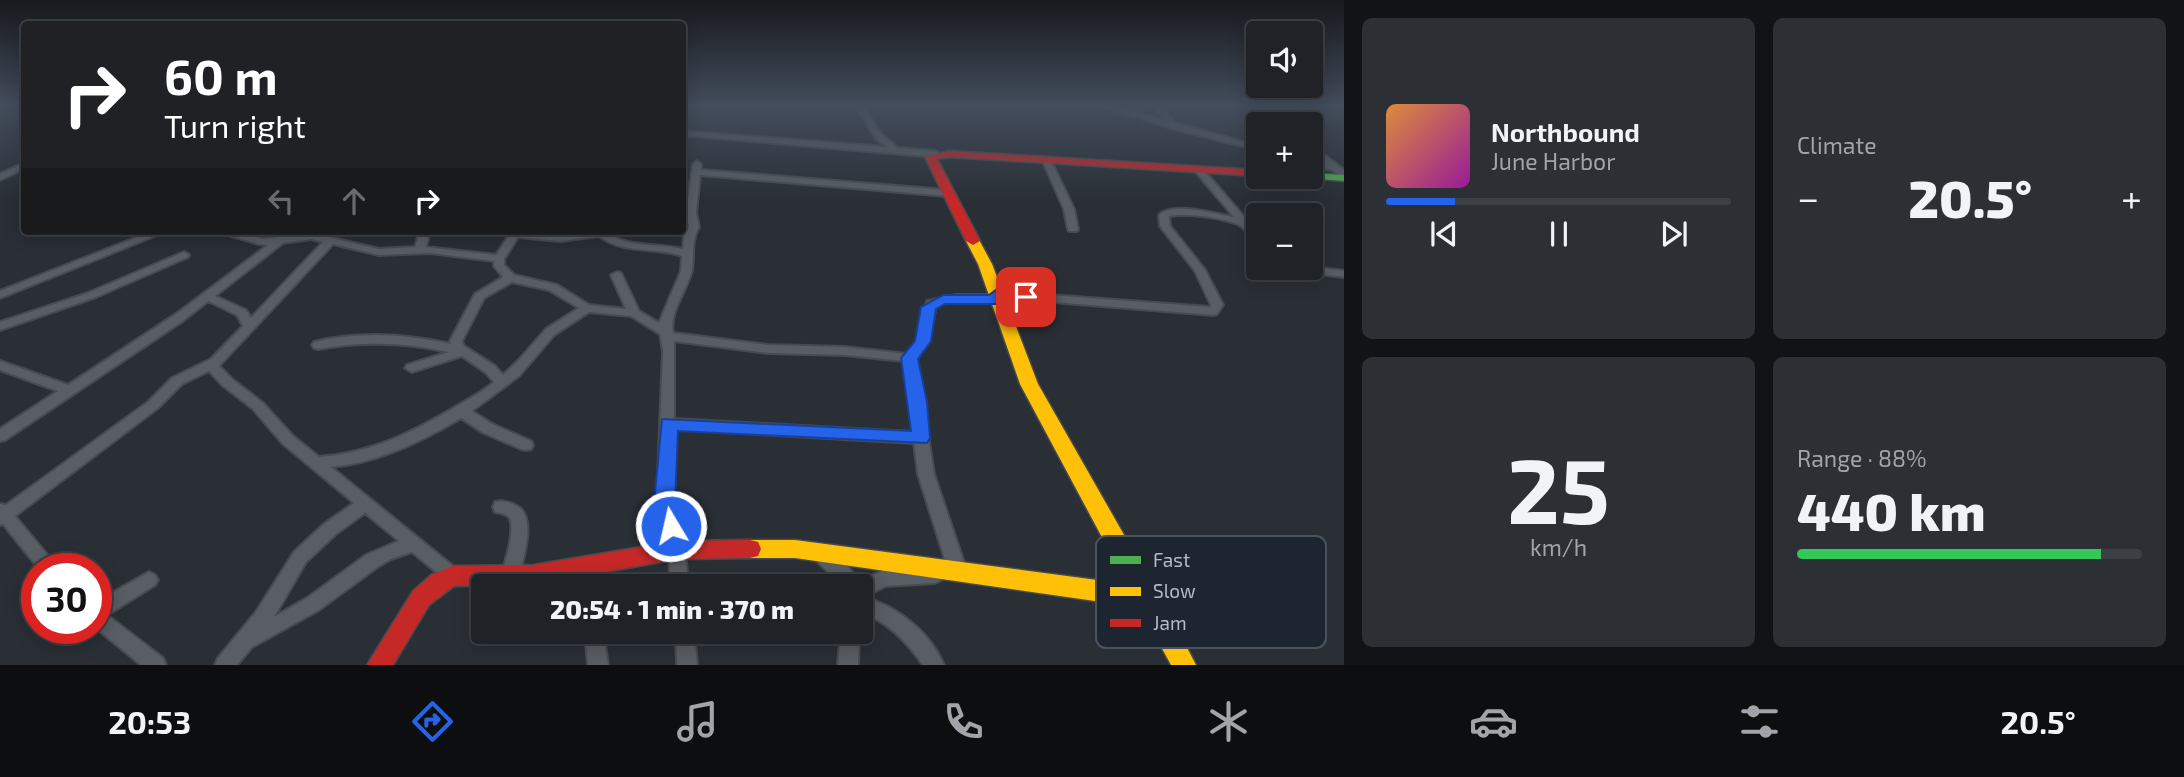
<!DOCTYPE html>
<meta charset="utf-8">
<style>
:root{--surface:#1f2328;--page:#2c2f34;--text:#f1f3f6;--muted:#a1a4a8;--line:#3c4045;--accent:#2563eb}
body{margin:0;font-family:"Exo 2",sans-serif;background:var(--page);color:var(--text);height:100vh;display:flex;flex-direction:column;font-size:26px;white-space:nowrap}
*{box-sizing:border-box;margin:0}
p{font-size:23px;color:var(--muted)}
.icon{flex:none;width:38px;height:38px;fill:none;stroke:currentColor;stroke-width:2;stroke-linecap:round;stroke-linejoin:round}
.map{position:relative;flex:1;overflow:hidden}
.details{display:flex;flex-direction:column;gap:18px;padding:18px;background:#111316;width:840px}
.details>*{flex:none}
.top-card{position:absolute;left:21px;top:21px;width:665px;height:214px;border-radius:7px;box-shadow:0 4px 18px #0003,0 0 0 2px var(--line);background:#202124;color:#fff;overflow:hidden}
.controls{position:absolute;left:1246px;top:21px;display:grid;gap:14px}
.controls a{display:grid;place-items:center;width:77px;height:77px;border-radius:7px;background:var(--surface);box-shadow:0 4px 18px #0003,0 0 0 2px var(--line);font-size:35px}
.speed{position:absolute;left:21px;top:553px;display:flex;gap:14px;font-size:35px;font-weight:700;text-align:center}
.speed>*{display:grid;place-content:center;width:91px;height:91px;border-radius:50%;background:var(--surface);box-shadow:0 4px 18px #0003,0 0 0 2px var(--line);line-height:1}
.speed .limit{border:10px solid #d22;background:#fff;color:#111}
.pin{position:absolute;display:grid;place-items:center;width:60px;height:60px;color:#fff;margin:-30px;border-radius:14px;box-shadow:0 4px 10px #0006}
.me{position:absolute;width:77px;margin:-38px;rotate:351deg;stroke-linejoin:round;filter:drop-shadow(0 0 5px #0008)}
.turn{display:flex;align-items:center;gap:24px;height:147px;padding:0 28px;font-size:32px}
.turn .icon{width:91px;height:91px;stroke-width:2.5}
.turn b{display:block;font-size:49px;line-height:60px}
.lanes{display:flex;align-items:center;height:66px;padding:0 28px;background:#0003;justify-content:center;gap:35px;direction:ltr}
.lanes .off{opacity:.35}
.big{font-size:52px;font-weight:800;line-height:1.1}
.details .tile{flex:1;display:flex;flex-direction:column;justify-content:center;gap:10px;min-width:0;padding:0 24px;border-radius:10px;background:var(--page)}
.details .dial{align-items:center;gap:0}
.dial b{font-size:91px;line-height:1}
.song{display:flex;align-items:center;gap:21px}
.cover{width:84px;height:84px;border-radius:10px;background:linear-gradient(135deg,hsl(30 70% 55%),hsl(300 70% 35%))}
.played{height:7px;border-radius:4px;background:linear-gradient(90deg,var(--accent) 20%,var(--line) 20%)}
.keys{display:flex;justify-content:space-around;direction:ltr}
.heat{display:flex;justify-content:space-between;align-items:center;font-size:38px;direction:ltr}
.charge{height:10px;border-radius:5px;background:linear-gradient(90deg,#34c759 88%,var(--line) 0)}
.details .tiles{flex:1;display:grid;gap:18px;grid-template-columns:repeat(2,1fr)}
.trip{position:absolute;left:471px;top:574px;width:402px;height:70px;border-radius:7px;background:var(--surface);box-shadow:0 4px 18px #0003,0 0 0 2px var(--line);font-weight:800;line-height:70px;text-align:center}
.menu{display:flex;height:112px;justify-content:space-around;align-items:center;background:#0c0e10;color:var(--muted)}
.menu .icon{width:49px;height:49px}
.menu .on{color:var(--accent)}
.menu b{font-size:32px;color:var(--text)}
main{display:flex;flex:1;min-height:0}
.map>svg:first-child{display:block}
.lines{fill:none;stroke-linecap:round;stroke-linejoin:round}
.street-casing{stroke:#474b50;stroke-width:4}
.fast-casing{stroke:#474b50;stroke-width:3}
.slow-casing{stroke:#474b50;stroke-width:3}
.jam-casing{stroke:#474b50;stroke-width:3}
.street{fill:#595e64;fill-rule:evenodd}
.fast{fill:#4caf50;fill-rule:evenodd}
.slow{fill:#ffc107;fill-rule:evenodd}
.jam{fill:#c62828;fill-rule:evenodd}
.route{fill:#2563eb;stroke:#184099;stroke-width:2}
.key{fill:#1d2630;stroke:#4a535d;stroke-width:2}
.key-label{font-size:19px;fill:#b4bcc6}
</style>
<main>
<div class="map">
<svg width="1344" height="665" viewBox="0 0 1344 665">
<rect width="100%" height="100%" fill="#292f35"/>
<g class="lines">
<!-- street casing -->
<g class="street-casing">
<g id="street">
<polygon points="856,106 863,106 882,135 898,148 936,151 940,154 936,157 682,135 682,131 887,147 876,139"/>
<polygon points="1103,106 1116,106 1165,120 1154,106 1161,106 1175,123 1258,146 1258,150 1171,128"/>
<polygon points="1253,106 1261,106 1285,124 1276,124"/>
<polygon points="1311,145 1344,170 1344,178 1332,170 1311,165 1311,159 1324,163 1311,151"/>
<polygon points="1043,157 1050,159 1074,209 1078,229 1077,231 1069,231 1068,229 1064,209 1042,159"/>
<path d="M 697,161 L 701,164 L 701,170 L 947,190 L 952,193 L 947,196 L 700,175 L 696,213 L 699,227 C 691,241 694,255 692,270 C 687,291 669,311 673,333 L 768,345 L 845,347 L 907,354 L 917,340 L 927,301 L 956,295 L 991,295 L 992,292 L 996,291 L 1210,307 L 1211,305 L 1195,271 L 1160,226 L 1159,215 C 1172,201 1217,214 1234,217 L 1195,171 L 1195,167 L 1201,167 L 1258,233 L 1258,242 C 1250,238 1246,227 1237,224 C 1219,217 1188,213 1169,216 L 1170,226 L 1205,270 L 1223,305 L 1217,314 L 1213,315 L 1003,298 L 1002,301 L 998,302 L 956,301 L 936,305 L 929,341 L 916,358 L 934,474 L 966,569 L 963,574 L 957,577 L 951,574 L 948,569 L 918,474 L 914,443 L 674,429 L 673,503 L 685,550 L 688,586 L 670,586 L 669,550 L 657,503 L 663,351 L 660,334 L 631,316 L 589,312 L 554,335 L 519,376 L 472,411 L 492,424 L 531,441 L 533,445 L 531,449 L 526,450 L 521,449 L 482,432 L 461,418 C 423,441 377,463 331,467 L 459,571 L 462,576 L 459,581 L 453,584 L 447,581 L 412,552 L 391,559 L 379,566 L 319,610 L 252,647 L 237,665 L 215,665 L 218,658 L 256,612 L 294,552 L 324,524 L 354,503 L 283,444 L 253,409 L 222,385 L 209,371 L 182,384 L 158,408 L 15,516 L 59,569 L 39,569 L 3,524 L 0,525 L 0,504 L 6,505 L 148,402 L 172,378 L 211,359 L 243,326 L 237,315 L 208,301 L 184,320 L 5,440 L 0,441 L 0,429 L 58,391 L 0,370 L 0,361 L 68,385 L 176,314 L 268,245 L 259,244 L 222,233 L 221,231 L 237,231 L 263,239 L 311,233 L 379,249 L 415,247 L 420,231 L 430,231 L 426,247 L 496,255 L 512,231 L 560,235 L 605,231 C 625,248 658,243 683,249 L 684,235 L 689,227 L 686,213 L 693,164 ZM 599,236 C 622,254 656,247 682,256 L 681,271 L 659,323 L 639,311 L 621,273 L 617,272 L 611,275 L 626,309 L 589,305 L 557,285 L 514,275 L 504,265 L 504,259 L 518,237 L 560,241 ZM 311,239 L 323,242 L 251,318 L 246,310 L 215,296 L 283,243 ZM 333,244 L 379,255 L 430,253 L 494,261 L 494,266 L 503,277 L 475,294 L 450,341 L 451,344 C 405,334 359,331 314,342 L 312,345 L 314,348 L 318,349 C 362,341 404,342 449,352 L 407,365 L 405,368 L 412,372 L 462,356 L 485,372 L 494,382 C 482,392 469,399 457,406 C 411,433 374,452 319,457 L 293,436 L 263,403 L 232,379 L 219,366 ZM 512,282 L 549,290 L 579,308 L 546,329 L 519,360 L 503,375 L 495,366 L 464,346 L 462,341 L 484,298 ZM 674,341 L 768,353 L 845,355 L 904,361 L 913,432 L 674,419 ZM 365,513 L 399,541 L 366,555 L 307,598 L 274,617 L 306,562 L 336,534 Z"/>
<polygon points="21,164 24,164 24,169 0,180 0,174"/>
<polygon points="153,231 167,231 0,298 0,291"/>
<polygon points="184,252 189,255 188,257 96,297 0,330 0,322 88,293"/>
<polygon points="1311,267 1344,271 1344,277 1293,271 1288,268"/>
<path d="M 501,501 C 506,502 513,503 517,506 C 537,517 523,559 519,576 L 516,581 L 510,584 L 504,581 L 501,576 C 505,562 515,533 510,519 C 508,514 500,513 495,512 L 493,507 L 495,502 Z"/>
<path d="M 821,547 C 837,552 850,568 859,582 L 884,570 L 935,567 L 941,570 L 944,575 L 941,580 L 935,583 L 886,586 L 863,597 C 897,606 930,632 944,665 L 923,665 C 908,643 888,621 861,613 L 861,586 L 842,586 C 834,574 819,567 812,554 L 815,549 Z"/>
<polygon points="581,558 587,560 595,586 577,586 572,565 575,560"/>
<polygon points="149,572 155,575 158,580 155,585 107,615 163,658 166,665 141,665 96,628 96,602"/>
<polygon points="585,632 603,632 608,665 588,665"/>
<polygon points="676,632 694,632 697,665 677,665"/>
<polygon points="841,632 859,632 858,665 838,665"/>
</g>
</g>
<!-- fast casing -->
<g class="fast-casing">
<polygon id="fast" points="1311,173 1344,175 1344,181 1307,178 1306,177 1311,177"/>
</g>
<!-- slow casing -->
<g class="slow-casing">
<polygon id="slow" points="973,237 978,238 992,264 1038,384 1152,584 1155,586 1196,665 1171,665 1138,604 1123,605 795,558 750,558 742,556 739,549 742,542 750,540 795,540 1127,584 1020,384 978,264 966,241"/>
</g>
<!-- jam casing -->
<g class="jam-casing">
<g id="jam">
<polygon points="949,151 1258,170 1258,176 949,157 937,159 980,241 973,245 966,241 925,157"/>
<polygon points="750,540 758,542 761,549 758,556 750,558 677,559 533,585 454,586 429,605 393,665 367,665 413,591 431,575 453,566 533,565 677,541"/>
</g>
</g>
<!-- street -->
<use href="#street" class="street"/>
<!-- fast -->
<use href="#fast" class="fast"/>
<!-- slow -->
<use href="#slow" class="slow"/>
<!-- jam -->
<use href="#jam" class="jam"/>
</g>
<!-- sky -->
<linearGradient id="sky" x2="0" y2="1"><stop stop-color="#171a1d"/><stop offset="0.53" stop-color="#434d5c"/><stop offset="1" stop-color="#434d5c" stop-opacity="0"/></linearGradient>
<rect width="1344" height="200" fill="url(#sky)"/>
<!-- route -->
<polygon class="route" points="996,290 1026,292 1033,297 1026,301 1005,300 998,304 945,304 936,309 931,341 918,359 927,402 930,438 927,443 678,431 675,503 681,526 678,532 671,535 663,532 654,503 662,419 911,431 901,358 915,341 921,307 943,295 989,295"/>
<!-- legend -->
<rect x="1096" y="536" width="230" height="112" rx="10" class="key"/>
<rect x="1110" y="556" width="31" height="8" fill="#4caf50"/>
<rect x="1110" y="587" width="31" height="9" fill="#ffc107"/>
<rect x="1110" y="619" width="31" height="8" fill="#c62828"/>
<g class="key-label">
<text x="1153" y="567">Fast</text>
<text x="1153" y="598">Slow</text>
<text x="1153" y="630">Jam</text>
</g>
</svg>
<div class="controls">
<a><svg class="icon" aria-label="sound" viewBox="0 0 24 24"><path d="M4 9h4l5-4v14l-5-4H4zM17 9q2 3 0 6"/></svg></a>
<a>+</a>
<a>−</a>
</div>
<div class="speed"><div class="limit">30</div></div>
<div class="pin" style="left:1026px;top:297px;background:#d93025"><svg class="icon" aria-label="arrive" viewBox="0 0 24 24"><path d="M6 21V4h12l-3 4 3 4H6"/></svg></div>
<svg class="me" style="left:671px;top:526px" viewBox="-20 -20 40 40"><circle r="17" fill="#2563eb" stroke="#fff" stroke-width="3"/><path d="M0-11L8 9 0 5-8 9z" fill="#fff"/></svg>
<div class="trip">20:54 · 1 min · 370 m</div>
<div class="top-card">
<div class="turn"><svg class="icon" aria-label="right" viewBox="0 0 24 24"><path d="M7 20v-9h11M14 6l5 5-5 5"/></svg><div><b>60 m</b>Turn right</div></div>
<div class="lanes"><svg class="icon off" aria-label="left" viewBox="0 0 24 24"><path d="M17 20v-9H6M10 6l-5 5 5 5"/></svg><svg class="icon off" aria-label="ahead" viewBox="0 0 24 24"><path d="M12 20V5M6 11l6-6 6 6"/></svg><svg class="icon" aria-label="right" viewBox="0 0 24 24"><path d="M7 20v-9h11M14 6l5 5-5 5"/></svg></div>
</div>
</div>
<section class="details">
<div class="tiles">
<div class="tile">
<div class="song"><i class="cover"></i><div><b>Northbound</b><p>June Harbor</p></div></div>
<div class="played"></div>
<div class="keys"><svg class="icon" aria-label="previous" viewBox="0 0 24 24"><path d="M18 5L8 12l10 7zM5 5v14"/></svg><svg class="icon" aria-label="pause" viewBox="0 0 24 24"><path d="M8 5v14M16 5v14"/></svg><svg class="icon" aria-label="next" viewBox="0 0 24 24"><path d="M6 5l10 7-10 7zM19 5v14"/></svg></div>
</div>
<div class="tile"><p>Climate</p>
<div class="heat"><a>−</a><b class="big">20.5°</b><a>+</a></div>
</div>
<div class="tile dial"><b>25</b><p>km/h</p></div>
<div class="tile"><p>Range · 88%</p><b class="big">440 km</b><div class="charge"></div></div>
</div>
</section>
</main>
<nav class="menu">
<b>20:53</b>
<svg class="icon on" aria-label="directions" viewBox="0 0 24 24"><path d="M12 3l9 9-9 9-9-9zM9 14v-3h6M13 9l2 2-2 2"/></svg>
<svg class="icon" aria-label="music" viewBox="0 0 24 24"><path d="M9 18V5l10-2v13"/><circle cx="6" cy="18" r="3"/><circle cx="16" cy="16" r="3"/></svg>
<svg class="icon" aria-label="phone" viewBox="0 0 24 24"><path d="M5 4h4l2 5-3 2q2 4 5 5l2-3 5 2v4C11 20 4 13 5 4z"/></svg>
<svg class="icon" aria-label="climate" viewBox="0 0 24 24"><path d="M12 3v18M4 7l16 10M4 17L20 7"/></svg>
<svg class="icon" aria-label="car" viewBox="0 0 24 24"><path d="M5 17H2v-5l4-1 3-4h7l3 4 3 1v5h-3M9 17h6M6 11h13"/><circle cx="7" cy="17" r="2"/><circle cx="17" cy="17" r="2"/></svg>
<svg class="icon" aria-label="filters" viewBox="0 0 24 24"><path d="M4 7h16M4 17h16"/><circle cx="9" cy="7" r="2"/><circle cx="15" cy="17" r="2"/></svg>
<b>20.5°</b>
</nav>
